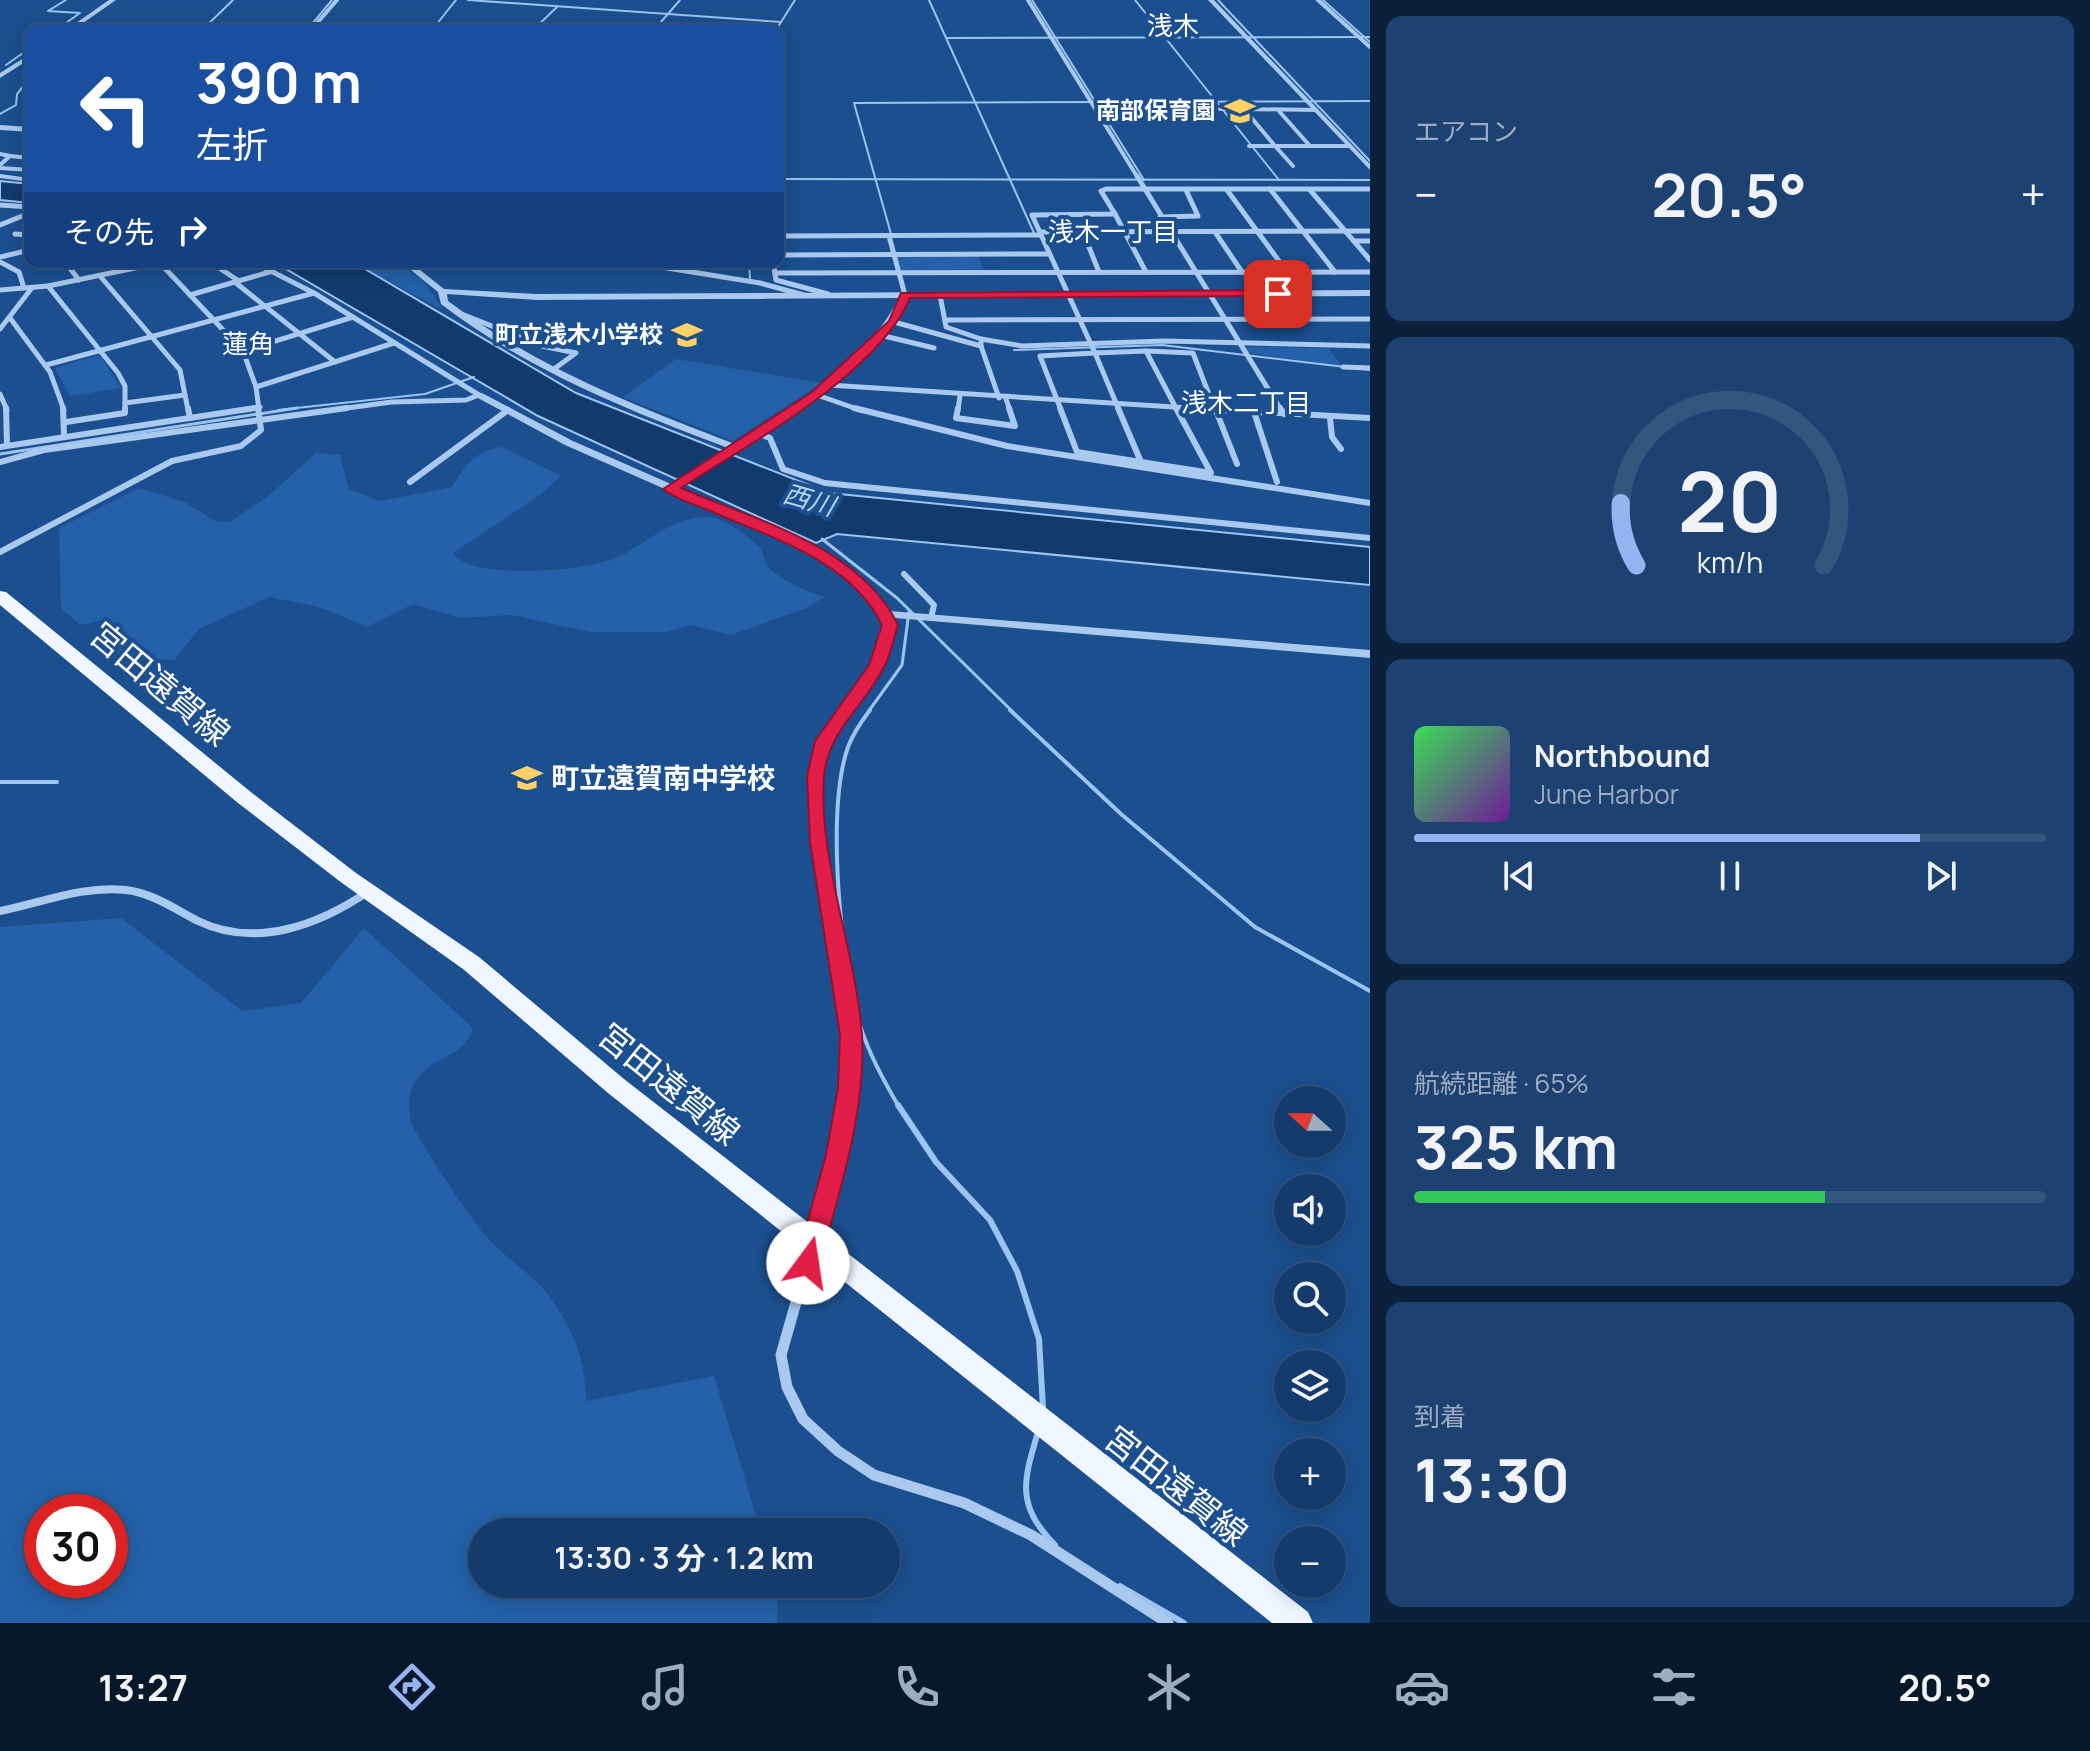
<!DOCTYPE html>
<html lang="ja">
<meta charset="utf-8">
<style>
:root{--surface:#143b6b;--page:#1d4271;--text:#f1f3f6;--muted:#9dadc1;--line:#33557e;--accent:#95b2f1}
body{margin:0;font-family:Manrope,"Noto Sans JP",sans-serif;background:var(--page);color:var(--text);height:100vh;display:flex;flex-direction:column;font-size:30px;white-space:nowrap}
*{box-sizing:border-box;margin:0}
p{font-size:26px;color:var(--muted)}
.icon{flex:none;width:44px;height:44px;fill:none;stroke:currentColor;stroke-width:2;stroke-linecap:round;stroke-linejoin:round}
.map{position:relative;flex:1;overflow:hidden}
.details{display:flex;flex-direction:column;gap:16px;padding:16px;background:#0b203b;width:720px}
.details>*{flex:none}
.hud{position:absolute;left:24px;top:24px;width:760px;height:244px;border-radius:16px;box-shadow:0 4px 20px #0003,0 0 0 2px var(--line);background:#1a4fa0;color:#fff;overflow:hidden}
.needle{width:52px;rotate:291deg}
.fabs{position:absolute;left:1274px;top:1086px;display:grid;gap:16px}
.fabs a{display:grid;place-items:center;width:72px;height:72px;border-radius:50%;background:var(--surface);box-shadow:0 4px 20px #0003,0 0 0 2px var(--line);font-size:40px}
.speed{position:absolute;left:24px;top:1494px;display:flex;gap:16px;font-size:40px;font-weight:700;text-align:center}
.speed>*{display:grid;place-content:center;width:104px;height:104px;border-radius:50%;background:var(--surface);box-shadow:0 4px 20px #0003,0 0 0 2px var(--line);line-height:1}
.speed .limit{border:12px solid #d22;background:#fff;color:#111}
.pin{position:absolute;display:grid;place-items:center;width:68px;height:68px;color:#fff;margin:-34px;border-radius:16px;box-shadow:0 4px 12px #0006}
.me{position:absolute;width:88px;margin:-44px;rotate:14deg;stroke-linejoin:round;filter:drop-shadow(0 0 6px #0008)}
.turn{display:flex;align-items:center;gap:28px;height:168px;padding:0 40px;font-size:36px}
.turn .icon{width:104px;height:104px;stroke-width:2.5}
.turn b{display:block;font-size:56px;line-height:68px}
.then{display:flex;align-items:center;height:76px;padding:0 40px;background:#0003;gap:16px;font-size:30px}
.big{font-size:60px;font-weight:700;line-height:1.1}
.details .tile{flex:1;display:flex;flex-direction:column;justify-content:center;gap:12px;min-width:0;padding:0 28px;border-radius:16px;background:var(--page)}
.details .dial{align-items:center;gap:0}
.dial svg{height:208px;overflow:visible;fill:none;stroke:var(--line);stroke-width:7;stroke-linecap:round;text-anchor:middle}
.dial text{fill:var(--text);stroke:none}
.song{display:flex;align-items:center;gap:24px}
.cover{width:96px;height:96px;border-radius:12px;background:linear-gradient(135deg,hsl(130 70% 55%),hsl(280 70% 35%))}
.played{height:8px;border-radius:4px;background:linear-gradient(90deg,var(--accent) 80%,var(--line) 80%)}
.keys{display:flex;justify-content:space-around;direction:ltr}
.heat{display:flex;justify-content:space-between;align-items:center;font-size:44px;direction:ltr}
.charge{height:12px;border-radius:6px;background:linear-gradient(90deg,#34c759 65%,var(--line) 0)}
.trip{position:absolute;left:468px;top:1518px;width:432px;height:80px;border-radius:40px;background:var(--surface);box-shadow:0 4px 20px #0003,0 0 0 2px var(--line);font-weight:700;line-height:80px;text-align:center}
.dock{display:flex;height:128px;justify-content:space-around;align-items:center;background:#08182b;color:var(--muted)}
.dock .icon{width:56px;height:56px}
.dock .current{color:var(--accent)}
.dock b{font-size:36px;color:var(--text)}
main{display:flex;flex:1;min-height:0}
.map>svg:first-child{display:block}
.green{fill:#2461a8;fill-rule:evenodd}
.water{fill:#123a6d;stroke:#9cc4f0;stroke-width:2}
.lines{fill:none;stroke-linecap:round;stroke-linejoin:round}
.stream-far3{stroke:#9cc4f0;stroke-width:2}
.stream-far2{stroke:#9cc4f0;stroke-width:3}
.stream-far1{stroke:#9cc4f0;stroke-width:4}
.stream{stroke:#9cc4f0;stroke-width:6}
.minor-far4{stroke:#a9c9ee;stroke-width:4}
.minor-far3{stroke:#a9c9ee;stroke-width:5}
.minor-far2{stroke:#a9c9ee;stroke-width:6}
.minor-far1{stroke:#a9c9ee;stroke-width:8}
.minor{stroke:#a9c9ee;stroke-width:11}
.tertiary{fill:#a9c9ee;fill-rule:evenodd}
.primary{fill:#f0f6ff;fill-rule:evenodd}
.route{fill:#e11d48;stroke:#92132f;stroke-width:2}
.labels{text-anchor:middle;stroke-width:8;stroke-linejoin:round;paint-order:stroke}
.far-poi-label{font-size:24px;font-weight:bold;fill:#fff;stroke:#1b4f8f;text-anchor:end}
.far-quarter-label{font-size:26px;fill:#fff;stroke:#1b4f8f}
.far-neighbourhood-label{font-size:26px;fill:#fff;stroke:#1b4f8f}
.far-water-label{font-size:26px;font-style:italic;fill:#b5d3f5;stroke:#1b4f8f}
.poi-label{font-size:28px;font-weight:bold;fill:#fff;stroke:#1b4f8f;text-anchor:start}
.near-street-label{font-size:34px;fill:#fff;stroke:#1b4f8f}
</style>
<main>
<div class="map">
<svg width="1370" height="1623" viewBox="0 0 1370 1623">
<rect width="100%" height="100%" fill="#1b4f8f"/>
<!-- green -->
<g class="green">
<polygon points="978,255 984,271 902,271 897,256"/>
<path d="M 353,262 C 401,262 417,266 443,310 Z"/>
<polygon points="1245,347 1328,348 1342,366 1249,353"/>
<polygon points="100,355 121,388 70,396 55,368"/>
<polygon points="676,359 822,383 733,441 623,397"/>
<path d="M 502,447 L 561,476 L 540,495 L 453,553 C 472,581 582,571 613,559 C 644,547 670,516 707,517 C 724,517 749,536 760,548 C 765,554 764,564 770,569 C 786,583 806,591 825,597 L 806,608 L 731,635 L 690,625 L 665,632 L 591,632 L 512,615 L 460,618 L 413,604 L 367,627 L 319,607 L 269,597 L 199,629 L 174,660 L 125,658 L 108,649 L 108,619 L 81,625 L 61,609 L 59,528 L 139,488 L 185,502 L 215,521 L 230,522 L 267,497 L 316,453 L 340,455 L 349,489 L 380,501 L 452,487 C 464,466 476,450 502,447 Z"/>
<path d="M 121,918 L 242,1011 L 301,1003 L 364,928 L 473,1028 C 467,1060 416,1057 410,1097 C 409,1104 409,1116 411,1122 C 414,1134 474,1223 485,1235 C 507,1261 541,1278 558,1309 C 578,1342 585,1363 586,1401 L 714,1376 L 761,1532 L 482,1532 L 482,1584 L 778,1584 L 777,1623 L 0,1623 L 0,927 ZM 42,1512 L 110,1512 L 110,1580 L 42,1580 Z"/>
</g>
<!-- water -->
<g class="water">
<polygon points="0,181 30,184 30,203 0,200"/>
<polygon points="274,262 353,262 576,393 829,493 1370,547 1370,585 837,534 816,543 538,416"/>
</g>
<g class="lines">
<!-- stream-far3 -->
<g class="stream-far3">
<polyline points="468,0 781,22"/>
<polyline points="929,0 1034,233"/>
<polyline points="1032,0 1144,180"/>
<polyline points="1135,0 1279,180"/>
<polyline points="1218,0 1370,161"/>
<polyline points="1323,0 1370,42"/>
<polyline points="56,30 80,13 48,11 66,0"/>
<polyline points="202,30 233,0"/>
<polyline points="307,30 332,0"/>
<polyline points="432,30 456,0"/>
<polyline points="533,30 557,7"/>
<polyline points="654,30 680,0"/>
<polyline points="776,30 795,0"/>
<polyline points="946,38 1370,37"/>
<polyline points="6,65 30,48"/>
<polyline points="27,66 30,67"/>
<polyline points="0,114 16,105 17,94 30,78"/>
<polyline points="0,129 30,131"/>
<polyline points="778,179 1370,180"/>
<polyline points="891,234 854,103 1370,101"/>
<polyline points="749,262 750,279"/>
<polyline points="1014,350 1162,345 1370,370"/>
<polyline points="278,410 425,394 474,377"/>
</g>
<!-- stream-far2 -->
<g class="stream-far2">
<polyline points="0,454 297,408"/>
<polyline points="822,539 897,598 1013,712"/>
<polyline points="868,712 902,665 909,611"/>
</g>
<!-- stream-far1 -->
<g class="stream-far1">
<path d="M 870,710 C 861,722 853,733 848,747 C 826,810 840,961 860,1025 C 869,1054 884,1081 899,1107"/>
<polyline points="1010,710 1121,814 1255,927 1370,991"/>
<polyline points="0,782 57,782"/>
</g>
<!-- stream -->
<g class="stream">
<polyline points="898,1105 936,1162 990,1220 1017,1271 1039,1339 1043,1408"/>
<path d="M 1038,1432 C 1023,1482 1016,1505 1055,1545"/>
<polyline points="1120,1586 1184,1623"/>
</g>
<!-- minor-far4 -->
<g class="minor-far4">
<polyline points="1028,0 1138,178"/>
<polyline points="1318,0 1370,47"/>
<polyline points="311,30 337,0"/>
<polyline points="1220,109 1244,109"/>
<polyline points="1278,110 1310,146"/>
<polyline points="1316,110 1244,109 1275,146 1349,146"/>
<polyline points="0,127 30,129"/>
<polyline points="1249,146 1275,146 1293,166"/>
<polyline points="0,154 10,156 0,165"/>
<polyline points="10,156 30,158"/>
<polyline points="0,168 30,170"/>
</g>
<!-- minor-far3 -->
<g class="minor-far3">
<polyline points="1137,176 1281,410"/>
<polyline points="1270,189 1335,272"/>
<polyline points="1227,190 1287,272"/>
<polyline points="1310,190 1370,260"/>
<polyline points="0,205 30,207"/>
<polyline points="1115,214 1146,272"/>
<polyline points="1160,217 1198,216 1186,190"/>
<polyline points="0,225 30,213"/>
<polyline points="1040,232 1370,231"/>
<polyline points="1083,232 1099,272"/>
<polyline points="1215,232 1242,272"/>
<polyline points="15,234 30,235"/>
<polyline points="778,236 1041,235"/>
<polyline points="889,236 905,295"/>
<polyline points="1354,241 1370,241"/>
<polyline points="778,255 1049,254"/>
<polyline points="0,257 30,250"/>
<polyline points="0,262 19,272 23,285"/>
<polyline points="65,262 79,280"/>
<polyline points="159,262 243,351 256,387 259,410"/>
<polyline points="210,262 239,281"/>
<polyline points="253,262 314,293 479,395"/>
<polyline points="630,262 760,283 804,295"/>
<polyline points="773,262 776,280 828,294"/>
<polyline points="775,273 1370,272"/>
<polyline points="100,276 180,370 188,410"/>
<polyline points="236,283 335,362"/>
<polyline points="48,286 118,373 125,386 125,410"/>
<polyline points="0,290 48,286 164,262"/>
<polyline points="190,295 273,271"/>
<polyline points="940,295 946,327 981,339"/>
<polyline points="459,313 542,346 576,353 554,369"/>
<polyline points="10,318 50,372 64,410"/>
<polyline points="945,320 1370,319"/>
<polyline points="894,322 981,346 981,339 1022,346 1164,341 1370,346"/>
<polyline points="0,329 31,289"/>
<polyline points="880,335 934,348"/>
<polyline points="981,346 999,398"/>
<polyline points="243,351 353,317"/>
<polyline points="1095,353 1119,410"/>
<polyline points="1095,353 1032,215 1115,214 1101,191 1106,189 1370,189"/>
<polyline points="1095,353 1146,351"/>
<polyline points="46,365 314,293"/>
<polyline points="1343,367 1370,368"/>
<polyline points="828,385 1221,410"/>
<polyline points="256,387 394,343"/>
<polyline points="0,394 7,410"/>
<polyline points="817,395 860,410"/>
<polyline points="1006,399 1010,410"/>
<polyline points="125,403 185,395"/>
<polyline points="242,410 260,407"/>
<polyline points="332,410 392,402 466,400 479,395"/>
<polyline points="958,410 960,396"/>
<polyline points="1061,410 1040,356 1095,353"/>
<polyline points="1177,410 1146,351 1193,353 1215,410"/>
</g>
<!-- minor-far2 -->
<g class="minor-far2">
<polyline points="6,408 7,445"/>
<polyline points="63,408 64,436"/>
<polyline points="188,408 190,418"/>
<polyline points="854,408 1007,446 1370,503"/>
<polyline points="958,408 956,418 1015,426 1009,408"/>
<polyline points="1060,408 1077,452 1141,462 1118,408"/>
<polyline points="1185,408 1370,418"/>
<polyline points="1215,408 1237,464"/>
<polyline points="1280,408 1284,414"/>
<polyline points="1254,412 1277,482"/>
<polyline points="1330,418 1332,437 1341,449"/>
<polyline points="66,422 125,413 125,408"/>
<polyline points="758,433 770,438 783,469 825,483 1370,538"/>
<polyline points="0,447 255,408"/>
<polyline points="0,462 44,450 347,408"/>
<polyline points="1141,462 1211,473 1176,408"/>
<polyline points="410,482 508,410"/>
<polyline points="0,552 172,461 241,446 261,430 258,408"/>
<polyline points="904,574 934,605 931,618"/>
<path d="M 844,712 C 863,686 897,649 887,614"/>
</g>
<!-- minor-far1 -->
<g class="minor-far1">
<polyline points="845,710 823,741 815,776 819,842 851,1035 846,1107"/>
<path d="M 0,911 C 41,903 83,885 126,890 C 152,893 175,909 198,921 C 256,949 319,925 369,891"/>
</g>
<!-- minor -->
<polyline class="minor" points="846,1105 838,1155 781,1355 787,1387 803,1419 838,1451 874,1475 964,1503 1031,1535 1168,1623"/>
<!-- tertiary -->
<g class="tertiary">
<polygon points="109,0 116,0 73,30 66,30"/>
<polygon points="1208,0 1214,0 1370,164 1370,170"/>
<polygon points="30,54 30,59 0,78 0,73"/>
<polygon points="0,174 30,178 30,182 0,178"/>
<path d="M 401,262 L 410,262 L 444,289 L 536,294 L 1370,290 L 1370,296 L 908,298 C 864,384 759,438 679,488 L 820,550 L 848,569 L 890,611 L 1370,650 L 1370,658 L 883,617 L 840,573 L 812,554 L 565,445 L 476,397 L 476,393 L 482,393 L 573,441 L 671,484 L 728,448 C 627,410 527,370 441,304 L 438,292 ZM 447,294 L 536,300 L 899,298 C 865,364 796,405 735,444 C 635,406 534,366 448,301 Z"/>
</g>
<!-- primary -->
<polygon class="primary" points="0,591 6,592 252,793 356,873 479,957 624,1079 1308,1612 1313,1623 1272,1623 608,1093 463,969 342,883 238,803 0,605"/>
</g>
<!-- route -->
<path class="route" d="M 1278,290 L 1282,296 L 910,298 C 878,374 749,444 681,488 C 755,520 860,546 898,625 C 894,638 891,653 885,665 C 866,705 828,730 824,776 C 818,861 856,951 862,1035 C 866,1112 840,1189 820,1263 L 817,1270 L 808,1274 L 799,1270 L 796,1263 L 826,1155 L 838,1088 L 840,1035 L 810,842 L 807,776 L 815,741 L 869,665 L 882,625 C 851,560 769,537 708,510 C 694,504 675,499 663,489 L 812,392 L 889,321 L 901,293 Z"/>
<!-- icons -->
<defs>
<g id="school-bare" transform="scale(2.4)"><path d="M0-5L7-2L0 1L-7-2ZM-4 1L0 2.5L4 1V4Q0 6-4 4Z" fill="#ffd166" stroke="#1b4f8f" stroke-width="2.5" paint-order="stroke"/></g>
</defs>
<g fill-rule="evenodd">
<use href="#school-bare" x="1240" y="111"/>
<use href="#school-bare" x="687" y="335"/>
<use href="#school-bare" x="527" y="778"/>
</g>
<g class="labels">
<!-- far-poi labels -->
<g class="far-poi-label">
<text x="1216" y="119">南部保育園</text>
<text x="663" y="343">町立浅木小学校</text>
</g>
<!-- far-quarter labels -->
<g class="far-quarter-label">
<text x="1173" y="35">浅木</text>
<text x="248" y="353">蓮角</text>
</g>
<!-- far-neighbourhood labels -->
<g class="far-neighbourhood-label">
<text x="1113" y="241">浅木一丁目</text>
<text x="1246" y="412">浅木二丁目</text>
</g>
<!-- far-water labels -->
<g class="far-water-label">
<text transform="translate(809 500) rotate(16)" y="9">西川</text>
</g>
<!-- poi labels -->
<g class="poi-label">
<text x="551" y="788">町立遠賀南中学校</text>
</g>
<!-- near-street labels -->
<g class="near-street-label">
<text transform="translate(160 684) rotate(40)" y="12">宮田遠賀線</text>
<text transform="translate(669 1084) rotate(39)" y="12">宮田遠賀線</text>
<text transform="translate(1176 1486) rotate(38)" y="12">宮田遠賀線</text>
</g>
</g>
</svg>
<div class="fabs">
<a><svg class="needle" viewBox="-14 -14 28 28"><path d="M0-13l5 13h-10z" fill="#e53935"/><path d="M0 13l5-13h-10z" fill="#9dadc1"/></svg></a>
<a><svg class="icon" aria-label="sound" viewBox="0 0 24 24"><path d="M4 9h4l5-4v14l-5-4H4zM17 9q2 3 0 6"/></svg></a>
<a><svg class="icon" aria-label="search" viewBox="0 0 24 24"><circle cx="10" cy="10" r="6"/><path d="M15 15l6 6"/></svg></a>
<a><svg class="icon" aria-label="layers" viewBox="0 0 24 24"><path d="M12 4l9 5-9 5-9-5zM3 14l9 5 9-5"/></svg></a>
<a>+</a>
<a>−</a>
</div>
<div class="speed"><div class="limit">30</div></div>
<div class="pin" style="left:1278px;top:294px;background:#d93025"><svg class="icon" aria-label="arrive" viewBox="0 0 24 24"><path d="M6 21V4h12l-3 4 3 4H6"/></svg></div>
<svg class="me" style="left:808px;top:1263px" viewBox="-20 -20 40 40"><circle r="19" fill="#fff"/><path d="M0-13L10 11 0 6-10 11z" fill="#e11d48"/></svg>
<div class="trip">13:30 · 3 分 · 1.2 km</div>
<div class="hud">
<div class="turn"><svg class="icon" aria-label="left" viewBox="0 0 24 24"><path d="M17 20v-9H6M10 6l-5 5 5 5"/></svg><div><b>390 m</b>左折</div></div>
<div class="then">その先<svg class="icon" aria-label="right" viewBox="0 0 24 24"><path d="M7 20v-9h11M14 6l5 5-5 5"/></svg></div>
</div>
</div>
<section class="details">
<div class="tile"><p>エアコン</p>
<div class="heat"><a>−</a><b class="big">20.5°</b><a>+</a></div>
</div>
<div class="tile dial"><svg viewBox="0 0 100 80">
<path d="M14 69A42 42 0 1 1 86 69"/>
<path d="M14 69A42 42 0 0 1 8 45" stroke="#95b2f1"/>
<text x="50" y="56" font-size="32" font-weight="700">20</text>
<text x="50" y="72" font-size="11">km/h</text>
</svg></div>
<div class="tile">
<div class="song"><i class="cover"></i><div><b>Northbound</b><p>June Harbor</p></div></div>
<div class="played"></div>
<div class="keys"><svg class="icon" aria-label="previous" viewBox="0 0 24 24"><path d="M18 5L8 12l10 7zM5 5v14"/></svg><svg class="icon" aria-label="pause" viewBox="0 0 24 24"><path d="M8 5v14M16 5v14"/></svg><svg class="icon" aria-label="next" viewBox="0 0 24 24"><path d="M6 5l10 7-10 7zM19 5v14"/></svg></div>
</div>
<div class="tile"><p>航続距離 · 65%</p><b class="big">325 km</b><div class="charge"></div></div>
<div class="tile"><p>到着</p><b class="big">13:30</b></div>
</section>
</main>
<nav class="dock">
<b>13:27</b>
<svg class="icon current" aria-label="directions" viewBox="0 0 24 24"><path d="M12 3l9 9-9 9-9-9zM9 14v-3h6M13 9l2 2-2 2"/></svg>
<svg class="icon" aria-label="music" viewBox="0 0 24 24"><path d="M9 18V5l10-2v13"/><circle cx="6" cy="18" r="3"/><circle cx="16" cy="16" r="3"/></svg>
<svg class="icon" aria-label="phone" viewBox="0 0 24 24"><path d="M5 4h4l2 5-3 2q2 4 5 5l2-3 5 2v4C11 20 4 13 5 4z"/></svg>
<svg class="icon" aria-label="climate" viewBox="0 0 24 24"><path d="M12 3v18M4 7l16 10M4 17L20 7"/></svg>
<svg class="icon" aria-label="car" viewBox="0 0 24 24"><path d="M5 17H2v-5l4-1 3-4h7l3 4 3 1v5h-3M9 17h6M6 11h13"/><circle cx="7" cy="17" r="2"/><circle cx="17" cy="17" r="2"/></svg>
<svg class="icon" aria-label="filters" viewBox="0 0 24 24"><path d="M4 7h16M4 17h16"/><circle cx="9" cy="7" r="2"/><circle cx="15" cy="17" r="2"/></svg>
<b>20.5°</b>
</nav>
